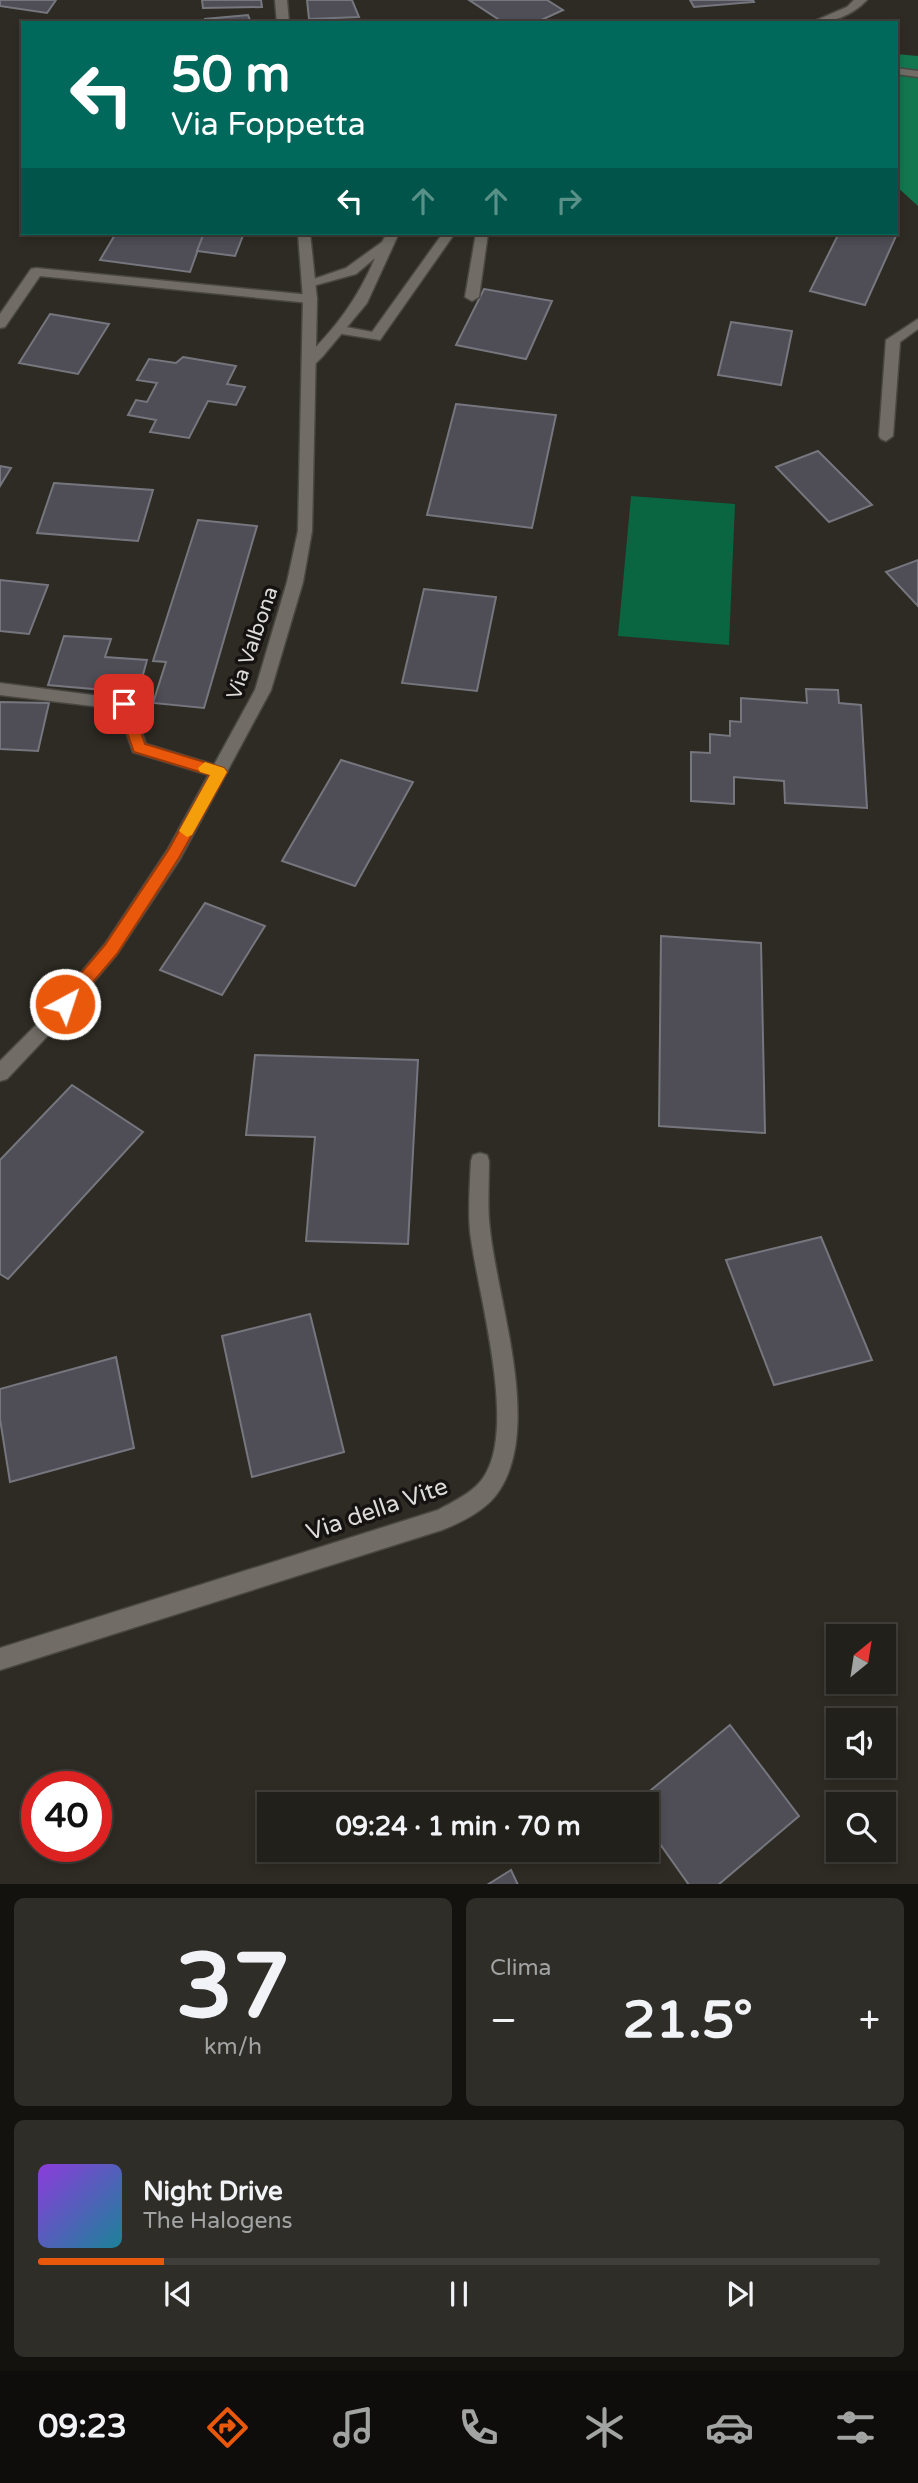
<!DOCTYPE html>
<html lang="it">
<meta charset="utf-8">
<style>
:root{--surface:#22201b;--page:#2e2d28;--text:#f1f3f6;--muted:#a2a3a3;--line:#3f3e3a;--accent:#ea580c}
body{margin:0;font-family:"Varela Round",sans-serif;background:var(--page);color:var(--text);height:100vh;display:flex;flex-direction:column;font-size:26px;white-space:nowrap}
*{box-sizing:border-box;margin:0}
p{font-size:23px;color:var(--muted)}
.icon{flex:none;width:38px;height:38px;fill:none;stroke:currentColor;stroke-width:2;stroke-linecap:round;stroke-linejoin:round}
.map{position:relative;height:1884px;overflow:hidden}
.sheet{display:flex;flex-direction:column;gap:14px;padding:14px;background:#13120f;flex:1}
.sheet>*{flex:none}
.guide{position:absolute;left:21px;top:21px;width:877px;height:214px;border-radius:0px;box-shadow:0 4px 10px #0003,0 0 0 2px var(--line);background:#00695c;color:#fff;overflow:hidden}
.needle{width:46px;rotate:30deg}
.buttons{position:absolute;left:826px;top:1624px;display:grid;gap:14px}
.buttons a{display:grid;place-items:center;width:70px;height:70px;border-radius:0px;background:var(--surface);box-shadow:0 4px 10px #0003,0 0 0 2px var(--line);font-size:35px}
.speed{position:absolute;left:21px;top:1771px;display:flex;gap:14px;font-size:35px;font-weight:700;text-align:center}
.speed>*{display:grid;place-content:center;width:91px;height:91px;border-radius:50%;background:var(--surface);box-shadow:0 4px 10px #0003,0 0 0 2px var(--line);line-height:1}
.speed .limit{border:10px solid #d22;background:#fff;color:#111}
.pin{position:absolute;display:grid;place-items:center;width:60px;height:60px;color:#fff;margin:-30px;border-radius:14px;box-shadow:0 4px 10px #0006}
.me{position:absolute;width:77px;margin:-38px;rotate:40deg;stroke-linejoin:round;filter:drop-shadow(0 0 5px #0008)}
.turn{display:flex;align-items:center;gap:24px;height:147px;padding:0 35px;font-size:32px}
.turn .icon{width:91px;height:91px;stroke-width:2.5}
.turn b{display:block;font-size:49px;line-height:60px}
.lanes{display:flex;align-items:center;height:66px;padding:0 35px;background:#0003;justify-content:center;gap:35px;direction:ltr}
.lanes .off{opacity:.35}
.big{font-size:52px;font-weight:800;line-height:1.1}
.sheet .widget{flex:1;display:flex;flex-direction:column;justify-content:center;gap:10px;min-width:0;padding:0 24px;border-radius:10px;background:var(--page)}
.sheet .dial{align-items:center;gap:0}
.dial b{font-size:91px;line-height:1}
.song{display:flex;align-items:center;gap:21px}
.cover{width:84px;height:84px;border-radius:10px;background:linear-gradient(135deg,hsl(270 70% 55%),hsl(190 70% 35%))}
.played{height:7px;border-radius:4px;background:linear-gradient(90deg,var(--accent) 15%,var(--line) 15%)}
.keys{display:flex;justify-content:space-around;direction:ltr}
.heat{display:flex;justify-content:space-between;align-items:center;font-size:38px;direction:ltr}
.sheet .tiles{flex:1;display:grid;gap:14px;grid-template-columns:1fr 1fr}
.widget:last-child{grid-column:span 2}
.trip{position:absolute;left:257px;top:1792px;width:402px;height:70px;border-radius:0px;background:var(--surface);box-shadow:0 4px 10px #0003,0 0 0 2px var(--line);font-weight:800;line-height:70px;text-align:center}
.tab-bar{display:flex;height:112px;justify-content:space-around;align-items:center;background:#0e0d0b;color:var(--muted)}
.tab-bar .icon{width:49px;height:49px}
.tab-bar .active{color:var(--accent)}
.tab-bar b{font-size:32px;color:var(--text)}
.map>svg:first-child{display:block}
.green{fill:#0a6541}
.forest{fill:#12774e}
.building{fill:#4f4e56;stroke:#76767e;stroke-width:2}
.lines{fill:none;stroke-linecap:round;stroke-linejoin:round}
.service-casing{stroke:#4a4742;stroke-width:3}
.minor-casing{stroke:#4a4742;stroke-width:3}
.tertiary-casing{stroke:#4a4742;stroke-width:3}
.service{fill:#716d66;fill-rule:evenodd}
.minor{fill:#716d66;fill-rule:evenodd}
.tertiary{fill:#716d66;fill-rule:evenodd}
.route{fill:#ea580c;stroke:#983908;stroke-width:2}
.slow{fill:#f59e0b}
.labels{text-anchor:middle;stroke-width:7;stroke-linejoin:round;paint-order:stroke}
.street-label{font-size:21px;fill:#dddbd7;stroke:#151311}
.near-street-label{font-size:24px;fill:#dddbd7;stroke:#151311}
</style>
<div class="map">
<svg width="918" height="1885" viewBox="0 0 918 1885">
<rect width="100%" height="100%" fill="#2e2b24"/>
<!-- green -->
<polygon class="green" points="631,496 735,504 729,645 618,636"/>
<!-- forest -->
<polygon class="forest" points="896,54 918,56 918,206 896,186"/>
<!-- building -->
<g class="building">
<polygon points="0,0 56,0 47,13 0,6"/>
<polygon points="202,0 261,0 262,7 203,8"/>
<polygon points="307,0 352,0 359,17 309,19"/>
<polygon points="469,0 547,0 563,10 535,23 504,23"/>
<polygon points="690,0 753,0 754,2 694,7"/>
<polygon points="248,15 251,23 206,23 205,19"/>
<polygon points="116,233 204,233 190,272 100,260"/>
<polygon points="204,233 244,233 235,256 197,251"/>
<polygon points="839,233 883,233 896,236 865,305 810,291"/>
<polygon points="484,289 552,301 526,359 456,345"/>
<polygon points="50,314 109,324 78,374 19,363"/>
<polygon points="731,322 792,331 781,385 718,375"/>
<polygon points="183,357 236,366 227,384 245,387 236,405 208,401 189,438 150,432 156,420 128,415 136,400 147,402 157,383 137,380 149,359 176,363"/>
<polygon points="456,404 556,415 532,528 427,515"/>
<polygon points="818,451 872,505 829,522 776,467"/>
<polygon points="0,466 11,468 0,486"/>
<polygon points="54,483 153,490 138,541 37,533"/>
<polygon points="198,520 257,526 204,708 153,703 166,662 153,661"/>
<polygon points="918,560 918,606 886,572"/>
<polygon points="0,580 48,585 29,634 0,631"/>
<polygon points="424,589 496,597 477,691 402,683"/>
<polygon points="64,636 111,639 105,657 147,660 138,693 48,685"/>
<polygon points="806,689 838,690 839,703 861,705 867,808 785,803 784,781 734,777 734,804 691,801 691,752 710,753 710,734 730,736 730,721 741,722 741,698 807,703"/>
<polygon points="0,702 49,703 38,751 0,749"/>
<polygon points="341,760 413,782 355,886 282,861"/>
<polygon points="205,903 265,926 222,995 160,970"/>
<polygon points="661,936 761,943 765,1133 659,1126"/>
<polygon points="255,1055 418,1060 408,1244 306,1241 315,1137 246,1135"/>
<polygon points="72,1085 143,1132 8,1279 0,1274 0,1160"/>
<polygon points="821,1237 872,1360 774,1385 726,1260"/>
<polygon points="310,1314 344,1452 252,1477 222,1336"/>
<polygon points="116,1357 134,1448 10,1482 0,1419 0,1389"/>
<polygon points="730,1725 799,1816 718,1885 689,1885 648,1827 648,1804 634,1804"/>
<polygon points="511,1870 518,1885 487,1885"/>
</g>
<g class="lines">
<!-- service casing -->
<g class="service-casing">
<g id="service">
<polygon points="443,233 455,233 380,340 336,333 334,330 341,326 372,332"/>
<polygon points="476,233 488,233 479,297 472,301 465,297"/>
</g>
</g>
<!-- minor casing -->
<g class="minor-casing">
<g id="minor">
<path d="M 854,0 L 867,0 C 852,16 831,23 810,23 L 847,7 Z"/>
<polygon points="896,68 918,71 918,77 896,74"/>
<path d="M 387,233 L 399,233 L 367,303 L 323,356 L 315,364 L 305,364 L 305,358 C 336,328 358,298 375,258 L 356,274 L 309,287 L 302,283 L 346,268 L 382,242 Z"/>
<polygon points="36,268 310,295 317,299 310,303 40,276 5,327 0,328 0,314 31,269"/>
<polygon points="918,319 918,329 900,342 893,436 886,441 881,439 879,436 886,340"/>
<polygon points="0,683 130,700 146,744 225,768 227,772 219,778 133,752 118,709 0,695"/>
<path d="M 480,1153 L 487,1155 L 489,1161 C 489,1184 487,1207 490,1230 C 498,1303 542,1427 499,1491 C 487,1510 462,1522 442,1530 L 0,1670 L 0,1648 L 438,1510 C 454,1501 475,1492 485,1475 C 517,1422 477,1292 470,1231 C 468,1208 470,1184 471,1161 L 473,1155 Z"/>
</g>
</g>
<!-- tertiary casing -->
<g class="tertiary-casing">
<g id="tertiary">
<polygon points="275,0 287,0 289,23 277,23"/>
<polygon points="298,233 310,233 317,299 312,531 303,582 271,690 180,859 117,954 55,1028 7,1079 0,1081 0,1061 43,1018 105,944 168,849 255,690 287,582 298,531 303,299"/>
</g>
</g>
<!-- service -->
<use href="#service" class="service"/>
<!-- minor -->
<use href="#minor" class="minor"/>
<!-- tertiary -->
<use href="#tertiary" class="tertiary"/>
</g>
<!-- route -->
<polygon class="route" points="124,698 131,704 145,744 224,768 227,772 179,858 117,954 70,1009 59,1009 56,1004 59,999 105,945 169,849 210,775 134,752 117,704"/>
<!-- slow -->
<polygon class="slow" points="205,762 224,768 227,772 192,835 187,837 179,831 210,775 200,772 198,768"/>
<g class="labels">
<!-- street labels -->
<g class="street-label">
<text transform="translate(252 643) rotate(-71)" y="7">Via Valbona</text>
</g>
<!-- near-street labels -->
<g class="near-street-label">
<text transform="translate(377 1509) rotate(-19)" y="8">Via della Vite</text>
</g>
</g>
</svg>
<div class="buttons">
<a><svg class="needle" viewBox="-14 -14 28 28"><path d="M0-13l5 13h-10z" fill="#e53935"/><path d="M0 13l5-13h-10z" fill="#a2a3a3"/></svg></a>
<a><svg class="icon" aria-label="sound" viewBox="0 0 24 24"><path d="M4 9h4l5-4v14l-5-4H4zM17 9q2 3 0 6"/></svg></a>
<a><svg class="icon" aria-label="search" viewBox="0 0 24 24"><circle cx="10" cy="10" r="6"/><path d="M15 15l6 6"/></svg></a>
</div>
<div class="speed"><div class="limit">40</div></div>
<div class="pin" style="left:124px;top:704px;background:#d93025"><svg class="icon" aria-label="arrive" viewBox="0 0 24 24"><path d="M6 21V4h12l-3 4 3 4H6"/></svg></div>
<svg class="me" style="left:65px;top:1004px" viewBox="-20 -20 40 40"><circle r="17" fill="#ea580c" stroke="#fff" stroke-width="3"/><path d="M0-11L8 9 0 5-8 9z" fill="#fff"/></svg>
<div class="trip">09:24 · 1 min · 70 m</div>
<div class="guide">
<div class="turn"><svg class="icon" aria-label="left" viewBox="0 0 24 24"><path d="M17 20v-9H6M10 6l-5 5 5 5"/></svg><div><b>50 m</b>Via Foppetta</div></div>
<div class="lanes"><svg class="icon" aria-label="left" viewBox="0 0 24 24"><path d="M17 20v-9H6M10 6l-5 5 5 5"/></svg><svg class="icon off" aria-label="ahead" viewBox="0 0 24 24"><path d="M12 20V5M6 11l6-6 6 6"/></svg><svg class="icon off" aria-label="ahead" viewBox="0 0 24 24"><path d="M12 20V5M6 11l6-6 6 6"/></svg><svg class="icon off" aria-label="right" viewBox="0 0 24 24"><path d="M7 20v-9h11M14 6l5 5-5 5"/></svg></div>
</div>
</div>
<section class="sheet">
<div class="tiles">
<div class="widget dial"><b>37</b><p>km/h</p></div>
<div class="widget"><p>Clima</p>
<div class="heat"><a>−</a><b class="big">21.5°</b><a>+</a></div>
</div>
<div class="widget">
<div class="song"><i class="cover"></i><div><b>Night Drive</b><p>The Halogens</p></div></div>
<div class="played"></div>
<div class="keys"><svg class="icon" aria-label="previous" viewBox="0 0 24 24"><path d="M18 5L8 12l10 7zM5 5v14"/></svg><svg class="icon" aria-label="pause" viewBox="0 0 24 24"><path d="M8 5v14M16 5v14"/></svg><svg class="icon" aria-label="next" viewBox="0 0 24 24"><path d="M6 5l10 7-10 7zM19 5v14"/></svg></div>
</div>
</div>
</section>
<nav class="tab-bar">
<b>09:23</b>
<svg class="icon active" aria-label="directions" viewBox="0 0 24 24"><path d="M12 3l9 9-9 9-9-9zM9 14v-3h6M13 9l2 2-2 2"/></svg>
<svg class="icon" aria-label="music" viewBox="0 0 24 24"><path d="M9 18V5l10-2v13"/><circle cx="6" cy="18" r="3"/><circle cx="16" cy="16" r="3"/></svg>
<svg class="icon" aria-label="phone" viewBox="0 0 24 24"><path d="M5 4h4l2 5-3 2q2 4 5 5l2-3 5 2v4C11 20 4 13 5 4z"/></svg>
<svg class="icon" aria-label="climate" viewBox="0 0 24 24"><path d="M12 3v18M4 7l16 10M4 17L20 7"/></svg>
<svg class="icon" aria-label="car" viewBox="0 0 24 24"><path d="M5 17H2v-5l4-1 3-4h7l3 4 3 1v5h-3M9 17h6M6 11h13"/><circle cx="7" cy="17" r="2"/><circle cx="17" cy="17" r="2"/></svg>
<svg class="icon" aria-label="filters" viewBox="0 0 24 24"><path d="M4 7h16M4 17h16"/><circle cx="9" cy="7" r="2"/><circle cx="15" cy="17" r="2"/></svg>
</nav>
